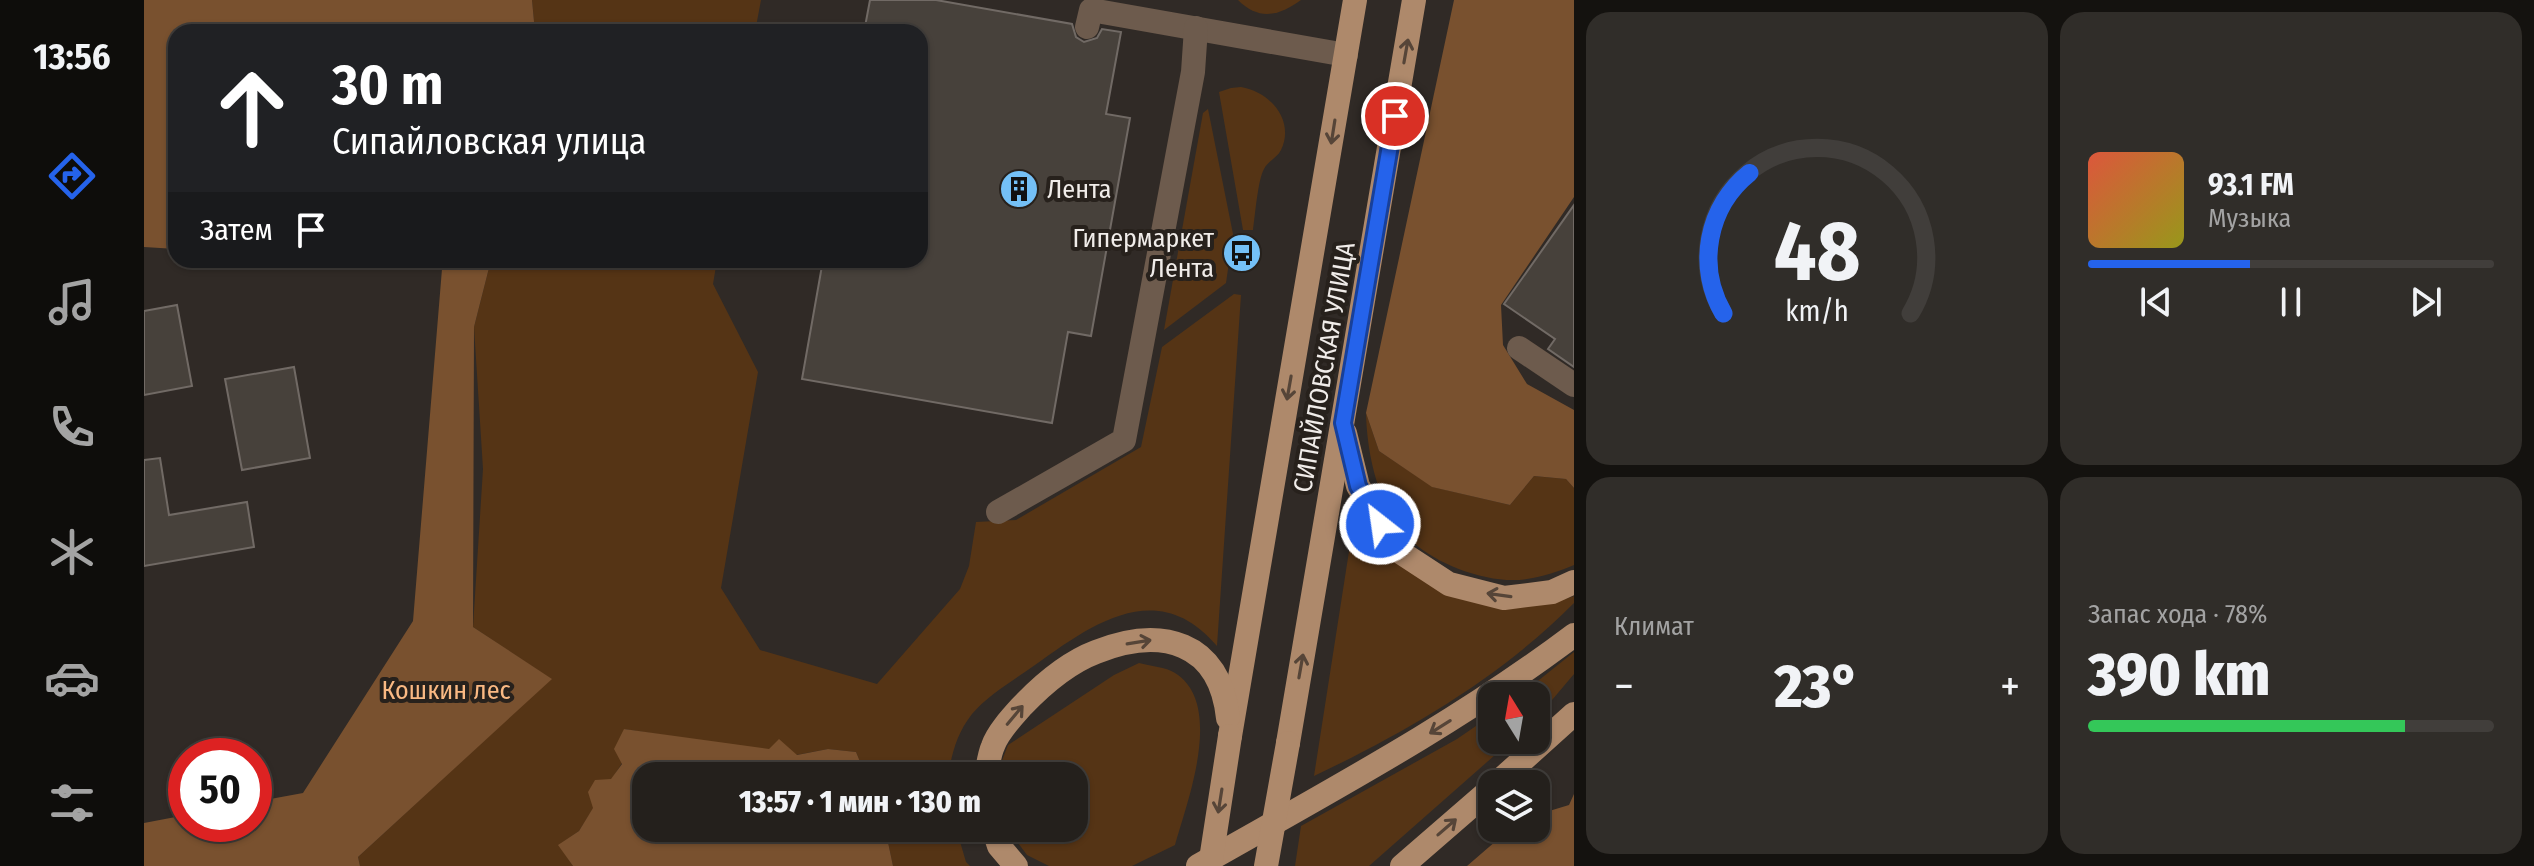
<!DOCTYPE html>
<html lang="ru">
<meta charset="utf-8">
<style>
:root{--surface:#24201c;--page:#302d29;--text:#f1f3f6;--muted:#a3a3a3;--line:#413e3b;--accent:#2563eb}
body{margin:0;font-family:"Fira Sans Condensed",sans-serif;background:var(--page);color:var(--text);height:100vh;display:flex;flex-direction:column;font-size:30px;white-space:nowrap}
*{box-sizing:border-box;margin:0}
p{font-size:26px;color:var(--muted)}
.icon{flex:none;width:44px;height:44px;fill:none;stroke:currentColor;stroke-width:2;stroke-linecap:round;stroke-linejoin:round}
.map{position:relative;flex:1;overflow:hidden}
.panel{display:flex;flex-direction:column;gap:12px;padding:12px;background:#14120f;width:960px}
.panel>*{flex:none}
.banner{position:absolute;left:24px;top:24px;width:760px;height:244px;border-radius:24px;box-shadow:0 2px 6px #0004,0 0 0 2px var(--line);background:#202124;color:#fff;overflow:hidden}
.needle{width:52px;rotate:349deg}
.controls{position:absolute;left:1334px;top:682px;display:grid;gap:16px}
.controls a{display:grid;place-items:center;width:72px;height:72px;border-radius:16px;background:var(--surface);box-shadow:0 2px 6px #0004,0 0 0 2px var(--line);font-size:40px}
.speed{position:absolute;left:24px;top:738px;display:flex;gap:16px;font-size:40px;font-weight:700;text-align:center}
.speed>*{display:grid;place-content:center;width:104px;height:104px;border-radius:50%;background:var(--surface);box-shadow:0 2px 6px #0004,0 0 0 2px var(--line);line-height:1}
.speed .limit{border:12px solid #d22;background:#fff;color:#111}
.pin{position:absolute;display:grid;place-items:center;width:68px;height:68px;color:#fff;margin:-34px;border:4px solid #fff;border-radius:50%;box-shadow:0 2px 8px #0007}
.me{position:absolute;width:88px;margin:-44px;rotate:330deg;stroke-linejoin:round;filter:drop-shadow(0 0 6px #0008)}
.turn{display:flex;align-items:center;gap:28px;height:168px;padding:0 32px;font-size:36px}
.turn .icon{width:104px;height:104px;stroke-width:2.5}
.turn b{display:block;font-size:56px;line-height:68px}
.then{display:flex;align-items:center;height:76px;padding:0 32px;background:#0003;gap:16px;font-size:30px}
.big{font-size:60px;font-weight:800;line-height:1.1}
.panel .tile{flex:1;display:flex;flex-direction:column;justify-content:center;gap:12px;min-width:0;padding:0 28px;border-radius:24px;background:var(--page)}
.panel .dial{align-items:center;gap:0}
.dial svg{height:208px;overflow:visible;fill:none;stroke:var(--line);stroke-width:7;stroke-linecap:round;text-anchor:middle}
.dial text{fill:var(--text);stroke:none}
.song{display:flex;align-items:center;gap:24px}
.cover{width:96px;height:96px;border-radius:12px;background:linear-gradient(135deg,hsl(10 70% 55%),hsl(60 70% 35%))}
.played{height:8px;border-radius:4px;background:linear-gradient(90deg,var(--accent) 40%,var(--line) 40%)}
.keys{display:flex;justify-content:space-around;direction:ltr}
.heat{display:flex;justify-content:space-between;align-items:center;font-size:44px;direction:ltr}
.charge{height:12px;border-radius:6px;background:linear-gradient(90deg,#34c759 78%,var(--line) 0)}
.panel .tiles{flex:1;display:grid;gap:12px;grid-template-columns:repeat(2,1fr)}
.trip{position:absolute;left:488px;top:762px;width:456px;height:80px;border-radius:24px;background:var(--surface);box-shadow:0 2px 6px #0004,0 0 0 2px var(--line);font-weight:800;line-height:80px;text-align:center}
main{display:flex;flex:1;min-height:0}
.dock{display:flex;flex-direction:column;width:144px;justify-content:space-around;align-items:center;background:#0e0d0b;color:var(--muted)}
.dock .icon{width:56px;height:56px}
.dock .selected{color:var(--accent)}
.dock b{font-size:36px;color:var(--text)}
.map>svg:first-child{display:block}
.green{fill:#553415}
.forest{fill:#79512f}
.building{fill:#47413b;stroke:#716a65;stroke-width:2}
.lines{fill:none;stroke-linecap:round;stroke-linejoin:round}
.minor{stroke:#6d5b4d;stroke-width:24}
.major{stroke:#ae896b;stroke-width:24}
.major-bridge{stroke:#ae896b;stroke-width:24}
.oneway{stroke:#564538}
.route-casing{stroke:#184099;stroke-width:20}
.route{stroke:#2563eb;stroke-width:14}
.labels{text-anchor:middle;stroke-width:8;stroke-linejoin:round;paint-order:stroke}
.poi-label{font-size:26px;fill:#f0ece9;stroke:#27211c;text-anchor:start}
.street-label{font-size:26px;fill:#f0ece9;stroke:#27211c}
.park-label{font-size:26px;fill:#fab983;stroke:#27211c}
</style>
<main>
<nav class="dock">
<b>13:56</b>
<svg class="icon selected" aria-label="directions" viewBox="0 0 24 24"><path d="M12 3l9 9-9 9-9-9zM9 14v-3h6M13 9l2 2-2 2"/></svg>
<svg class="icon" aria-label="music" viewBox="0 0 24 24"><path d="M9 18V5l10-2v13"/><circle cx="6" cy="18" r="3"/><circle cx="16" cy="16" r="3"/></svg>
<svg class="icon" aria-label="phone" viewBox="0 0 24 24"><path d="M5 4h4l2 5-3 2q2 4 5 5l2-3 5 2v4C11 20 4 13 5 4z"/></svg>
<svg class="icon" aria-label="climate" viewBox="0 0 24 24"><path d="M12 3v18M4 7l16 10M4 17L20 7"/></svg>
<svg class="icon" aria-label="car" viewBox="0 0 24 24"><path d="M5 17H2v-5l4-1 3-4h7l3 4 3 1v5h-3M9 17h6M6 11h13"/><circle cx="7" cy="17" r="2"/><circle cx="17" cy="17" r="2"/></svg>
<svg class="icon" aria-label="filters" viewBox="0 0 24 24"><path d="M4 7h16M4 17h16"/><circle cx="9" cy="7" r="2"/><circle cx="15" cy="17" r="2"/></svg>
</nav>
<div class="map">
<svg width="1430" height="866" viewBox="0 0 1430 866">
<rect width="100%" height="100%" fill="#302a26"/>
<!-- green -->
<g class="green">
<polygon points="388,0 617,0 611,32 391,32"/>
<path d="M 1094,0 L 1157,0 C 1135,16 1115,21 1094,0 Z"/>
<path d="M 1097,87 C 1127,92 1151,121 1137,150 C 1133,158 1123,162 1120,169 C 1114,179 1111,216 1109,230 L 1099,230 L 1075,92 L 1087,88 Z"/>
<polygon points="1064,109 1089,234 1082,283 1020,330 1059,113"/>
<path d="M 347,260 L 573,260 L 569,284 L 614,372 L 577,588 L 616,650 L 733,684 L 816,589 L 825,566 L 832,522 L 872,520 L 997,447 L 1018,347 L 1090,294 L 1097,295 L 1073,646 C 1014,576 948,624 891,665 C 870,680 845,694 828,714 C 813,733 808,753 804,776 L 722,776 L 712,752 L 684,749 L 652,755 L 480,729 L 478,763 L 435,831 L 415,845 L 429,866 L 216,866 L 214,857 L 407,679 L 329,627 L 339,469 L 330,327 Z"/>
<path d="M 1222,413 L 1235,451 L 1289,487 L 1366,505 L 1390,476 L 1422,479 L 1430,488 L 1430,565 C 1416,571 1398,577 1383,579 C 1348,585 1295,566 1269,542 C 1235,512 1223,456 1222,413 Z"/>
<path d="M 1213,500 L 1256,564 L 1408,603 L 1430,596 L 1430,603 C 1357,677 1263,732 1170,776 Z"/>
<polygon points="1430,652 1430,674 1392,719 1392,696 1375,696"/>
<path d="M 995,663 C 1006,666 1022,667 1031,673 C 1081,704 1043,802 1031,845 L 988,866 L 905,866 L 883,855 L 863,828 L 930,828 L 930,776 L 852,776 L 864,745 L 970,675 Z"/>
<polygon points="1348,715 1348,740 1368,740 1225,866 1151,866 1157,826 1313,739"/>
<polygon points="741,828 812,828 822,862 826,866 749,866"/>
</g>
<!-- forest -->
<g class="forest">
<polygon points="0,0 388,0 391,32 32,32 32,249 0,247"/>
<polygon points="1310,0 1430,0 1430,197 1357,305 1359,345 1383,384 1430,410 1430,488 1422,479 1390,476 1366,505 1288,487 1235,451 1222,413"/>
<polygon points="184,260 347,260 330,327 329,627 408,679 214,857 216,866 0,866 0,823 42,815 42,824 110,824 110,802 159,793 269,621 298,269"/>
<polygon points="480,729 625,749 635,739 653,755 684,749 712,752 722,776 502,776 502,828 741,828 749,866 429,866 414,845 435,831 449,808 444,792 451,780 467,779 478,764 470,749"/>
<polygon points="1430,794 1430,866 1323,866 1367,828 1392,828 1392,815 1425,805"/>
</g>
<!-- building -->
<g class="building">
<polygon points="726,0 792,0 928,24 932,37 940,42 953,38 958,29 977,32 962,114 986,118 947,336 924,332 908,423 658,379 679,260 776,260 776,32 720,32"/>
<polygon points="1430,205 1430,367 1404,349 1411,339 1360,304"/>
<polygon points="33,305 48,386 0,395 0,311"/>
<polygon points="150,367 166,458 98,470 81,379"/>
<polygon points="16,458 25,515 103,502 110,547 0,566 0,460"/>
</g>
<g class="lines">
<!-- minor -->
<g class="minor">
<polyline points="943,27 947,10 1202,55"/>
<polyline points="1375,348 1430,385"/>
<polyline points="854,512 980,440 1049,72 1052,28"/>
</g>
<!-- major -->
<g class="major">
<polyline points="1201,433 1214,486 1253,550 1305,584 1360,598 1408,592 1430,582"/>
<polyline points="1086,736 1211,0"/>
<polyline points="1144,743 1270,0"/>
<path d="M 842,776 C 844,766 845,755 849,746 C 854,732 868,717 878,706 C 899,684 923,663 952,652 C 1017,626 1076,641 1084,718"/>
<polyline points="1352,784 1430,714"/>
<polyline points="849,828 855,846 872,866"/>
<path d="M 1054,866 C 1182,793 1312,724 1430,635"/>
<polyline points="1258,866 1348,788"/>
</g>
<!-- major-bridge -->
<g class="major-bridge">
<polyline points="1066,866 1086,736"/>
<polyline points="1122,866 1144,743"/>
</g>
</g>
<!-- one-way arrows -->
<defs><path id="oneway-shaft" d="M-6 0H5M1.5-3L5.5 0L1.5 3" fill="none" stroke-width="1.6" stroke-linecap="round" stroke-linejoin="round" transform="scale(2)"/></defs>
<g class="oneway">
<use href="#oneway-shaft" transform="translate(1262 51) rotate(-80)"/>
<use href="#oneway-shaft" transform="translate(1189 132) rotate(99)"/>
<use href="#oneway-shaft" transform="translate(1145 388) rotate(100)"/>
<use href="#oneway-shaft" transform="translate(1355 595) rotate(-172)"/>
<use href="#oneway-shaft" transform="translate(995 642) rotate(-9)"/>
<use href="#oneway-shaft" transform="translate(1157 666) rotate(-80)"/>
<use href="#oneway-shaft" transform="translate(871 715) rotate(-50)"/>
<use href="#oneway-shaft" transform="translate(1296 727) rotate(148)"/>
<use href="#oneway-shaft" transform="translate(1076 801) rotate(99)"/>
<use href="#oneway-shaft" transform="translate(1303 827) rotate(-41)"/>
</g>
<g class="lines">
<!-- route casing -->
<g class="route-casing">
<polyline id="route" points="1236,524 1214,486 1199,423 1251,116"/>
</g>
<!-- route -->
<use href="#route" class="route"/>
</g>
<!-- icons -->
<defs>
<g id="building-disc" transform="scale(2)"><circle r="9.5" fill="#74c0f6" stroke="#27211c"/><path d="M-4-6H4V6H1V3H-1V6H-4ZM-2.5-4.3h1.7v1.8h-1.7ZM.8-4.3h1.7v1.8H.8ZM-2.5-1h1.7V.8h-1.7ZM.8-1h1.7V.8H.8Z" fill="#111"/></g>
<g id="bus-disc" transform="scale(2)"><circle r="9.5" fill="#74c0f6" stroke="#27211c"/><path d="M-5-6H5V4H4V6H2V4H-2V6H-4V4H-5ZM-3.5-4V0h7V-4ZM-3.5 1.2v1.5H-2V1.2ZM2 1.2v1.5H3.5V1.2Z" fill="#111"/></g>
</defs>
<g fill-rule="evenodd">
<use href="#building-disc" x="875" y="189"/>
<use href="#bus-disc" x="1098" y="253"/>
</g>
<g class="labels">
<!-- poi labels -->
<g class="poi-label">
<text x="903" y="198">Лента</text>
<text x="1070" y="247" text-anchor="end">Гипермаркет<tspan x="1070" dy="30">Лента</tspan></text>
</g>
<!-- street labels -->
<g class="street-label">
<text transform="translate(1180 367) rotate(-80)" y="9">СИПАЙЛОВСКАЯ УЛИЦА</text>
</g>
<!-- park labels -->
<g class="park-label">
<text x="302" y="699">Кошкин лес</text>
</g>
</g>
</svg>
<div class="controls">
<a><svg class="needle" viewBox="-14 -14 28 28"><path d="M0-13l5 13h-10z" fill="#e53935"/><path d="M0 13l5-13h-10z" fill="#a3a3a3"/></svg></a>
<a><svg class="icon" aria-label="layers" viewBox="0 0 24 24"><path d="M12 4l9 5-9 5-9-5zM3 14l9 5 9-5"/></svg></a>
</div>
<div class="speed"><div class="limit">50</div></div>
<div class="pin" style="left:1251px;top:116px;background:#d93025"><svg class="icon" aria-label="arrive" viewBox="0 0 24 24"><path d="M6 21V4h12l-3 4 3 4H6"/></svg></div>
<svg class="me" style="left:1236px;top:524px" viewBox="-20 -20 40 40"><circle r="17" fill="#2563eb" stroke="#fff" stroke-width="3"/><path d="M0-11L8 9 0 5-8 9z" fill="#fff"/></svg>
<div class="trip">13:57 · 1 мин · 130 m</div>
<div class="banner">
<div class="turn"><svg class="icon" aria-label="ahead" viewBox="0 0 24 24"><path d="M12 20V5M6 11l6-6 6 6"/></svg><div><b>30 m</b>Сипайловская улица</div></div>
<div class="then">Затем<svg class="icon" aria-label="arrive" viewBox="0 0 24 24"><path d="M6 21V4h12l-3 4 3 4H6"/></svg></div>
</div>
</div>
<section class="panel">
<div class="tiles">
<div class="tile dial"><svg viewBox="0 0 100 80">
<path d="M14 69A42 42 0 1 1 86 69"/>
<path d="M14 69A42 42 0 0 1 24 15" stroke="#2563eb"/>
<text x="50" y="56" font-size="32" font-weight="700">48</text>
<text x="50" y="72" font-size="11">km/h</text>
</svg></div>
<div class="tile">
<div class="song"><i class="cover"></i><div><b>93.1 FM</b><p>Музыка</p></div></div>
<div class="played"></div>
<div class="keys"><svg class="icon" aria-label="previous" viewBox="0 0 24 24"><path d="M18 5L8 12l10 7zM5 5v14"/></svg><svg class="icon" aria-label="pause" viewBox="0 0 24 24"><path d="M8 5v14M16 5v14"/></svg><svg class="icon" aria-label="next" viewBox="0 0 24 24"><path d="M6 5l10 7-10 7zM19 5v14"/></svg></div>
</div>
<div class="tile"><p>Климат</p>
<div class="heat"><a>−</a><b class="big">23°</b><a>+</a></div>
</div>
<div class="tile"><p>Запас хода · 78%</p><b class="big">390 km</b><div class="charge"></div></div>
</div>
</section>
</main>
